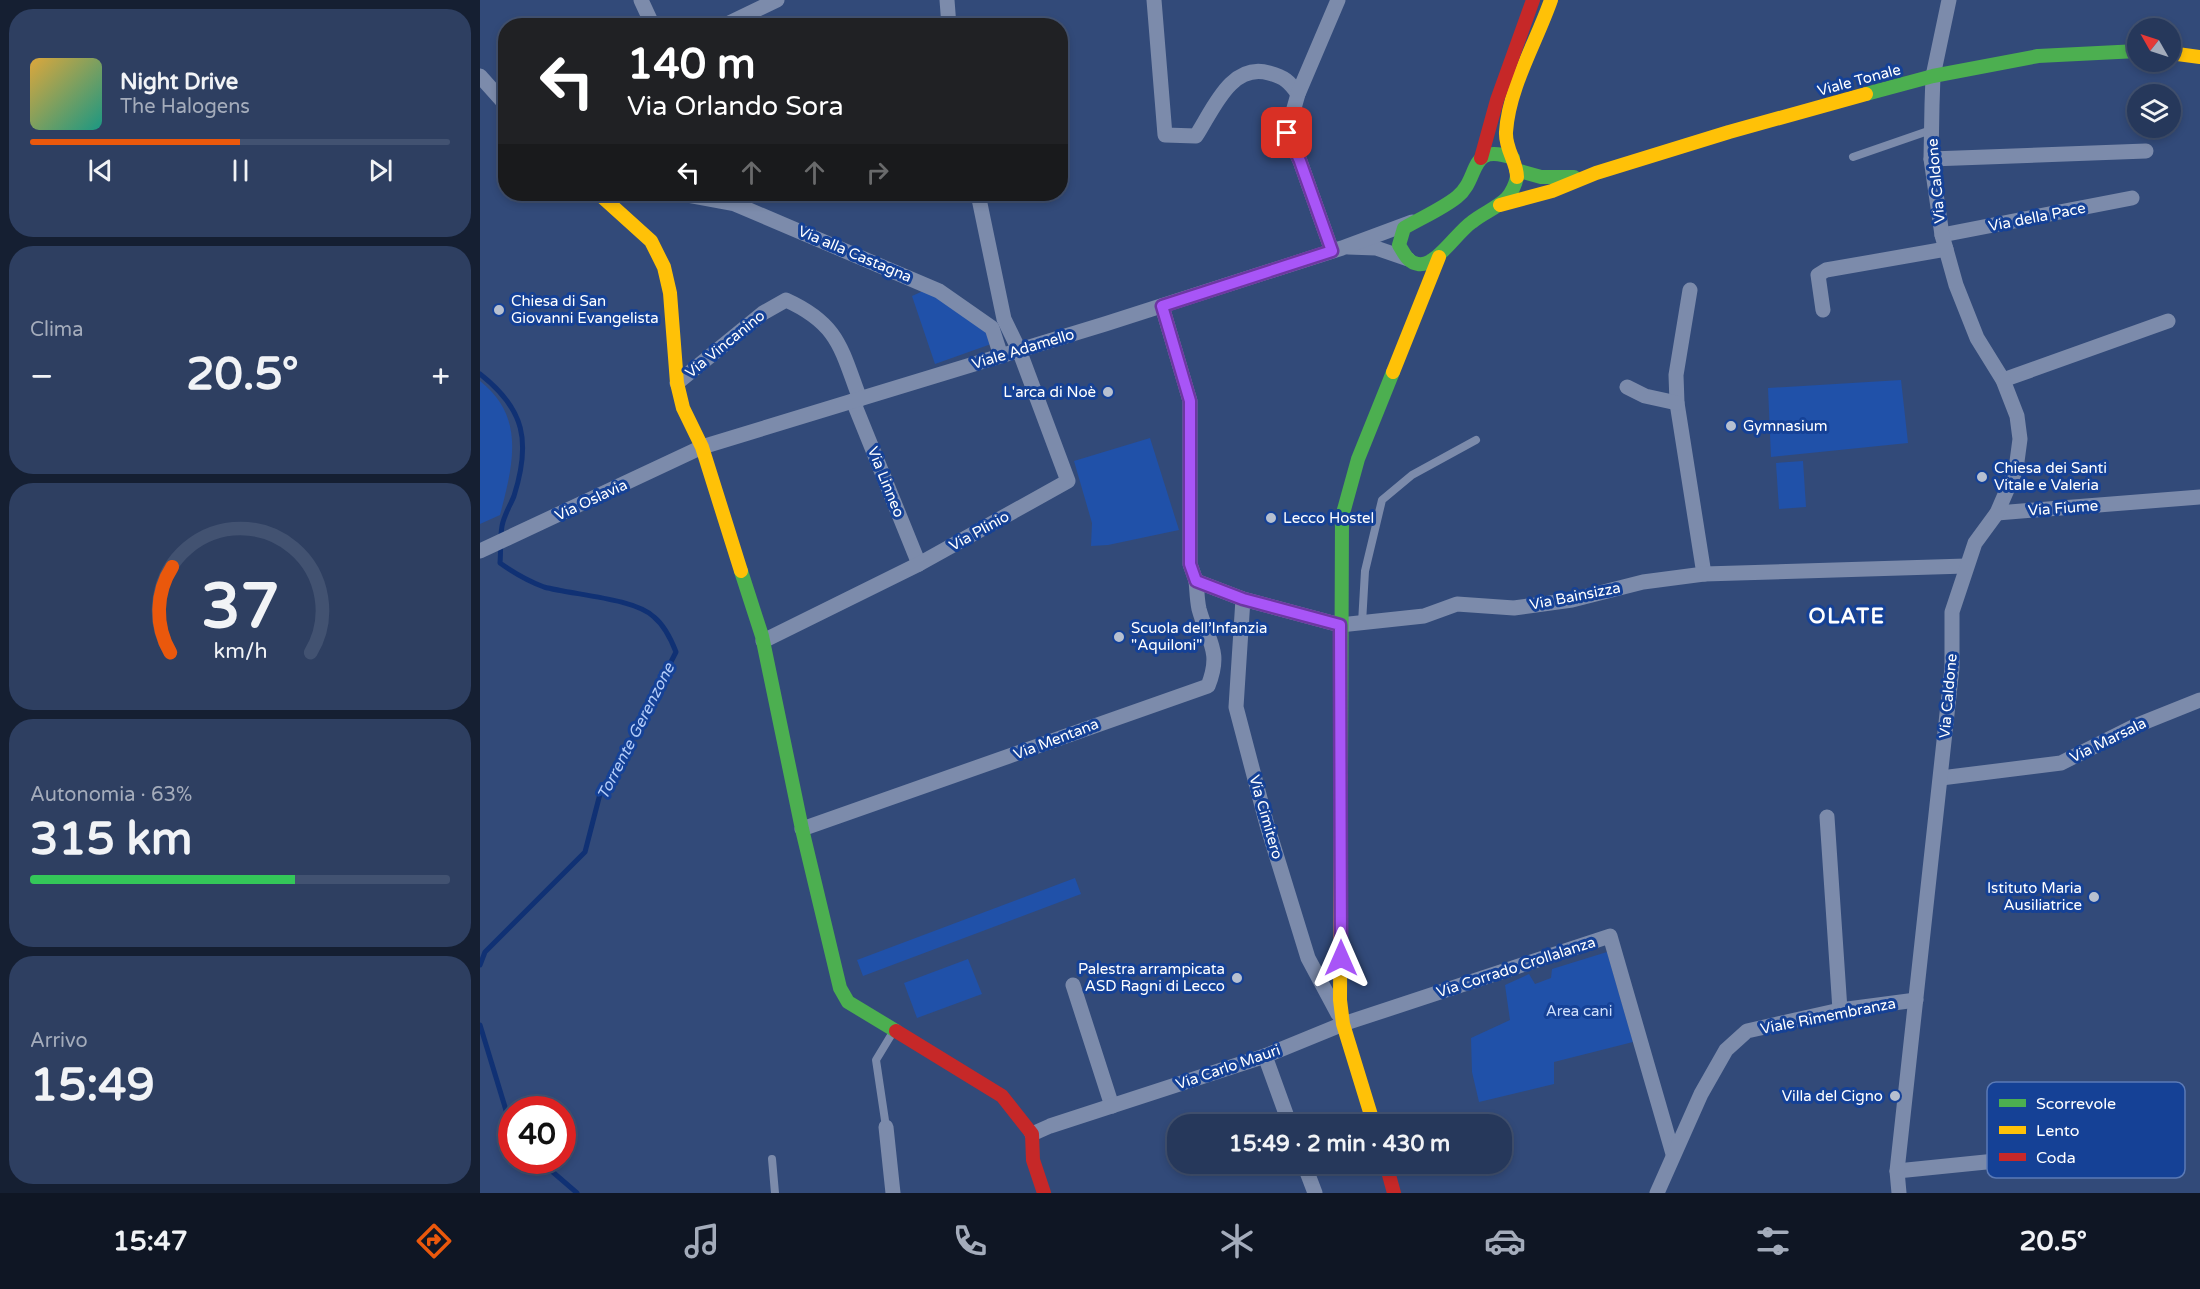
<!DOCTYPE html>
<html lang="it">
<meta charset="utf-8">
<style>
:root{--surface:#26385b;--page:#2e3f61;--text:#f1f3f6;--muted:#a4acbb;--line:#425271;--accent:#ea580c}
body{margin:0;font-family:"Varela Round",sans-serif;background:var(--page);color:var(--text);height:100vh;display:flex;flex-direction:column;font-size:22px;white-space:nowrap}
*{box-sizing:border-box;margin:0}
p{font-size:20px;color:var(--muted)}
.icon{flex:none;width:33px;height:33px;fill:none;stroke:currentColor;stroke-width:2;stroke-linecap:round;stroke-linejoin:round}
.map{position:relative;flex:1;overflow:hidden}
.sheet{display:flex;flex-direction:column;gap:9px;padding:9px;background:#151f32;width:480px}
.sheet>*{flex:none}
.banner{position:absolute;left:18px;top:18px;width:570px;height:183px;border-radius:24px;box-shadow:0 3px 9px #0003,0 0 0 2px var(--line);background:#202124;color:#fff;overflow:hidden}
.needle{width:39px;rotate:309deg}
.tools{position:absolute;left:1647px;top:18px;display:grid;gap:12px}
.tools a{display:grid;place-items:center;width:54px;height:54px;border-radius:50%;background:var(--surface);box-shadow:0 3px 9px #0003,0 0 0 2px var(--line);font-size:30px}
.speed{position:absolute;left:18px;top:1096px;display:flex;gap:12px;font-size:30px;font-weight:700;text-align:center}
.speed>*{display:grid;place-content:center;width:78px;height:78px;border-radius:50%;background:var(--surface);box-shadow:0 3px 9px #0003,0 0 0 2px var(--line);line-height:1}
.speed .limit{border:9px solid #d22;background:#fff;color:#111}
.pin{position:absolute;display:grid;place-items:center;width:51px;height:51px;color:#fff;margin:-26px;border-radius:12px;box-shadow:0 3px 9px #0006}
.me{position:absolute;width:66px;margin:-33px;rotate:0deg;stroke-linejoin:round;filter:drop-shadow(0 0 4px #0008)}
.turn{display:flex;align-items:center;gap:21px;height:126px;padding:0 30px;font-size:27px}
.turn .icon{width:78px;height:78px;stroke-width:2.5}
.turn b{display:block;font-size:42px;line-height:51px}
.lanes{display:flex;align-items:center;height:57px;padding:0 30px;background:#0003;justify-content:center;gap:30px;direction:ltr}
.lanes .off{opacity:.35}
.big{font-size:45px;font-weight:700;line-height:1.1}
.sheet .widget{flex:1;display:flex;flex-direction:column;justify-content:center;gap:9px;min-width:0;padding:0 21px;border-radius:24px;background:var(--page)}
.sheet .dial{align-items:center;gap:0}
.dial svg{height:156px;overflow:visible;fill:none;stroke:var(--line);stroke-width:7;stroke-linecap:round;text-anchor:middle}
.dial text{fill:var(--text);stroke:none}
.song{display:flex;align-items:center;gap:18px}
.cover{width:72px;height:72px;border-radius:9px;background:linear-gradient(135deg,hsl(40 70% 55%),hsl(170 70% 35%))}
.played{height:6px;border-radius:3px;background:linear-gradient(90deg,var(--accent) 50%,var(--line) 50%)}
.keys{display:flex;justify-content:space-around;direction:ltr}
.heat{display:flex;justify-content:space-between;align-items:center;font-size:33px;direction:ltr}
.charge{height:9px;border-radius:4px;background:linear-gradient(90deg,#34c759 63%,var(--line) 0)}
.trip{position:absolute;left:687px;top:1114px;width:345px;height:60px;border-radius:24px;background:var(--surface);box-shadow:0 3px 9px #0003,0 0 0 2px var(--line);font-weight:700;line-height:60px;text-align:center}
.dock{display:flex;height:96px;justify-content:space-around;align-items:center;background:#0f1624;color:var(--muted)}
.dock .icon{width:42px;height:42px}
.dock .current{color:var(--accent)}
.dock b{font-size:27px;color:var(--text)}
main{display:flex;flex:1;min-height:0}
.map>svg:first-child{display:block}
.green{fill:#2051a9}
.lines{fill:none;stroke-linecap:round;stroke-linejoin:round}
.stream{stroke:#103174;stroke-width:5}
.lane{stroke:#7c8bab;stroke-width:8}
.street{stroke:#7c8bab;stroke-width:15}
.fast{stroke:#4caf50;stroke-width:14}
.slow{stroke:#ffc107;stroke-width:14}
.jam{stroke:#c62828;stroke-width:14}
.route-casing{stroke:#6d37a1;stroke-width:15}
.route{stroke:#a855f7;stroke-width:10}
.poi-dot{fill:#b7c0d0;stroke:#154196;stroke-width:2}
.labels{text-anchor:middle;stroke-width:6;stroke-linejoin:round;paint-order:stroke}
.street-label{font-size:15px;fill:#fff;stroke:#154196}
.poi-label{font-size:15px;fill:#fff;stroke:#154196;text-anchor:start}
.park-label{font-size:15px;fill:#cedffc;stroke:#154196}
.water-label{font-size:16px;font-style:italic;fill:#b3ccf9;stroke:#154196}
.district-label{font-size:21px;font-weight:bold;letter-spacing:1.5px;fill:#fff;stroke:#154196}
.key{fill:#154196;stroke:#5b7ab6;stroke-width:1.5}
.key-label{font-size:16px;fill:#fff}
</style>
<main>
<section class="sheet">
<div class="widget">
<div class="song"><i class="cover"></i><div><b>Night Drive</b><p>The Halogens</p></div></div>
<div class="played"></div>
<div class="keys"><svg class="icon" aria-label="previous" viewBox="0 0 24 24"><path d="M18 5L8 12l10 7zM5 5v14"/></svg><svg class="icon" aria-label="pause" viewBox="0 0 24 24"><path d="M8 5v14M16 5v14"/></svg><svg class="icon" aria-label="next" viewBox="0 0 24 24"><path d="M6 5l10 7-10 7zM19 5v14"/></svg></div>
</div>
<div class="widget"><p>Clima</p>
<div class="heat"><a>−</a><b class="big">20.5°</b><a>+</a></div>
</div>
<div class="widget dial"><svg viewBox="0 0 100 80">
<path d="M14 69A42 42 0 1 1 86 69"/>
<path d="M14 69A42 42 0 0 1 15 25" stroke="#ea580c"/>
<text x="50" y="56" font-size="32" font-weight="700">37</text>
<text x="50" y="72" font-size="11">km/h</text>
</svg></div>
<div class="widget"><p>Autonomia · 63%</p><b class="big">315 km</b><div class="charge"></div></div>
<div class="widget"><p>Arrivo</p><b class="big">15:49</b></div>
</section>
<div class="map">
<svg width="1720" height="1193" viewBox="0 0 1720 1193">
<rect width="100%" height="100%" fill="#324a79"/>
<!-- green -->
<g class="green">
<path d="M 443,291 C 464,298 507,323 514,343 L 455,364 L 432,296 Z"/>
<polygon points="1421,380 1428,443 1291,457 1288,388"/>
<path d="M 0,381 C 46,417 33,465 20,515 L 0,524 Z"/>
<polygon points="670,438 699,530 628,545 611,546 612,523 594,461"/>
<polygon points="1323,461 1326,507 1299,509 1296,463"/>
<polygon points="595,878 601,894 383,976 377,960"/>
<polygon points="1127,952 1153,1042 1074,1062 1074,1084 999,1102 992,1072 991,1038 1030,1020 1025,985 1049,974 1055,984 1071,978 1072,969"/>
<polygon points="488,959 502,994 437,1018 424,983"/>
</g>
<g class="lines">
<!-- stream -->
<g class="stream">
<path d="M 0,374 C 45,409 51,442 34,496 C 30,506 24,515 22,526 C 20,538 21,551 20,563 C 34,573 48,581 64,587 C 93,595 154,598 174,617 C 185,626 191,639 196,652 L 149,744 L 120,794 L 105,852 L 5,952 L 0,965"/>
<polyline points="0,1025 32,1130"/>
<polyline points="60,1161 97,1193"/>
</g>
<!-- lane -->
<g class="lane">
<polyline points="1373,157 1451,130"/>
<polyline points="882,623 885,571 902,500 932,475 996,440"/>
<polyline points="406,1127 396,1060 413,1032"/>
<polyline points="292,1159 295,1193"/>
</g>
<!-- street -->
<g class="street">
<polyline points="161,0 173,26"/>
<polyline points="467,0 469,26"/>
<path d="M 674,0 L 685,135 L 716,136 C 733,110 751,62 789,73 C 804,77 809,81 818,94"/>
<polyline points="243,26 297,0"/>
<polyline points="0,76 26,105"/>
<polyline points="1451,159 1666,151"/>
<polyline points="201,194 255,204 459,291 512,328 521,356"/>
<polyline points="1462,235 1652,198"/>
<polyline points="868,247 896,248 928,259"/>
<polyline points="852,251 820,161 807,133 818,94 858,0"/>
<polyline points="1210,290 1196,375 1197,403 1224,574"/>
<polyline points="682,306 710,401 710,564 716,581 763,599 860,625 944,616 977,604 1034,608 1092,600 1163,582 1224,574 1486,566"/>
<polyline points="1343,310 1338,275 1346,270 1466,249"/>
<polyline points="1523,380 1688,321"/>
<path d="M 197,383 L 283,313 L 306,300 C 359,324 361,349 380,399"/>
<polyline points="1147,387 1165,396 1197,403"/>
<polyline points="373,401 439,564"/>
<polyline points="1517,513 1720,497"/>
<polyline points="0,551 222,447 625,324 862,248 932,222"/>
<polyline points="763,599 756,707 787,825 828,958 858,1014"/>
<polyline points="283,641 439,564 588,481 539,350 524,319 498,194"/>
<polyline points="1461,778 1581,763 1655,726 1720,700"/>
<polyline points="1347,817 1360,1010"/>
<path d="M 322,829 L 728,686 C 742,651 728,642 719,609 C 717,600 717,590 716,581"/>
<polyline points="593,985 632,1106"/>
<polyline points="785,1056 810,1125"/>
<polyline points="406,1127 413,1193"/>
<polyline points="552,1134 570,1126 785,1056 863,1024 1130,936 1193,1154"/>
<polyline points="824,1164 835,1193"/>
<polyline points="1417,1171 1683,1144"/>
<polyline points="1177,1193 1221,1094 1246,1050 1267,1031 1360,1010 1436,1000"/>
<polyline points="1419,1193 1417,1171 1472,668 1472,612 1495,543 1517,513 1536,469 1540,439 1537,416 1523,380 1497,338 1476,285 1462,235 1451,159 1452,105 1453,76 1469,0"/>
</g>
<!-- fast -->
<g class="fast">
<polyline points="1386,94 1453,76 1558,56 1658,51"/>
<path d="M 1033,158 C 987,142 1001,178 977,197 C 962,209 941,218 924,228 L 919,245 C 924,253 928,263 938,264 C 956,267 977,232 992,222 C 1003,213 1017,208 1027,198 C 1032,192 1035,186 1037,177"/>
<polyline points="1036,170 1061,177 1094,177"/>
<polyline points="261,571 282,636 322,829 360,988 368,1002 416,1031"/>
<polyline points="861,777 862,517 878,459 913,372"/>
</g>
<!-- slow -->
<g class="slow">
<polyline points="1690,53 1720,57"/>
<path d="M 1037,177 C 1037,162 1025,149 1026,132 C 1029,87 1056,43 1071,0"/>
<polyline points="119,194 171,241 184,267 190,293 197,383 203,408 222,447 261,571"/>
<polyline points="1020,205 1072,191 1116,173 1249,132 1386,94"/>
<polyline points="913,372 959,257"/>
<polyline points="861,777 860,1000 863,1024 894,1125"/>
</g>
<!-- jam -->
<g class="jam">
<polyline points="1001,158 1017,100 1053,0"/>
<polyline points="416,1031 522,1096 552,1134 553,1160 564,1193"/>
<polyline points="906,1164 914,1193"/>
</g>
</g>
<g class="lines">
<!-- route casing -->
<g class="route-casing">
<polyline id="route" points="807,133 820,161 852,251 682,306 710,401 710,564 716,581 763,599 860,625 861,958"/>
</g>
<!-- route -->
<use href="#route" class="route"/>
</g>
<!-- markers -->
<g class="poi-dot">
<circle cx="19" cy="310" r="6"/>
<circle cx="628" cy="392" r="6"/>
<circle cx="1251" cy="426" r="6"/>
<circle cx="1502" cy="477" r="6"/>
<circle cx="791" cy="518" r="6"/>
<circle cx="639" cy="637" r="6"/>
<circle cx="1614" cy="897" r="6"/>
<circle cx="757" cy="978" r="6"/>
<circle cx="1415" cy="1096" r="6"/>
</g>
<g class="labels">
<!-- street labels -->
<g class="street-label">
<text transform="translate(1379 80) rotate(-15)" y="5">Viale Tonale</text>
<text transform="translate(1456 181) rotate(-95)" y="5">Via Caldone</text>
<text transform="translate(1557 217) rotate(-11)" y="5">Via della Pace</text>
<text transform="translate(375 254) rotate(23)" y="5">Via alla Castagna</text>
<text transform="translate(245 344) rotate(-39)" y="5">Via Vincanino</text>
<text transform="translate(543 349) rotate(-17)" y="5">Viale Adamello</text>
<text transform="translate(406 482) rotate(68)" y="5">Via Linneo</text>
<text transform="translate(111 500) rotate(-25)" y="5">Via Oslavia</text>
<text transform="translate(1583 508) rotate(-4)" y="5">Via Fiume</text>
<text transform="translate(499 531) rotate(-29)" y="5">Via Plinio</text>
<text transform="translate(1095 596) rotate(-11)" y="5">Via Bainsizza</text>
<text transform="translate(1468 696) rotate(-85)" y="5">Via Caldone</text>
<text transform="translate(576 739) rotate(-21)" y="5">Via Mentana</text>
<text transform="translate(1628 740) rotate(-26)" y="5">Via Marsala</text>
<text transform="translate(786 817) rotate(74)" y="5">Via Cimitero</text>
<text transform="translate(1036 967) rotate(-18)" y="5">Via Corrado Crollalanza</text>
<text transform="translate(1348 1016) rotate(-11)" y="5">Viale Rimembranza</text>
<text transform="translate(748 1067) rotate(-19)" y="5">Via Carlo Mauri</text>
</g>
<!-- poi labels -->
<g class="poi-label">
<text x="31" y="306">Chiesa di San<tspan x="31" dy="17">Giovanni Evangelista</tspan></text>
<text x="616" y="397" text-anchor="end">L'arca di Noè</text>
<text x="1263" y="431">Gymnasium</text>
<text x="1514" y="473">Chiesa dei Santi<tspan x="1514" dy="17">Vitale e Valeria</tspan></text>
<text x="803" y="523">Lecco Hostel</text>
<text x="651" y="633">Scuola dell’Infanzia<tspan x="651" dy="17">"Aquiloni"</tspan></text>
<text x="1602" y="893" text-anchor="end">Istituto Maria<tspan x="1602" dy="17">Ausiliatrice</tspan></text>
<text x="745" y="974" text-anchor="end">Palestra arrampicata<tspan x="745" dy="17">ASD Ragni di Lecco</tspan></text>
<text x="1403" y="1101" text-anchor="end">Villa del Cigno</text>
</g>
<!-- park labels -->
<g class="park-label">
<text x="1099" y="1016">Area cani</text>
</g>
<!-- water labels -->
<g class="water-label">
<text transform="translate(155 731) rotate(-63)" y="6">Torrente Gerenzone</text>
</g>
<!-- district labels -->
<g class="district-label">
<text x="1367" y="623">OLATE</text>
</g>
</g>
<!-- legend -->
<rect x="1507" y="1082" width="198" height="96" rx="9" class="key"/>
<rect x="1519" y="1099" width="27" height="8" fill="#4caf50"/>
<rect x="1519" y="1126" width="27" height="8" fill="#ffc107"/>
<rect x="1519" y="1153" width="27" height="8" fill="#c62828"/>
<g class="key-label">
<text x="1556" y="1109">Scorrevole</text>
<text x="1556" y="1136">Lento</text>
<text x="1556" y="1163">Coda</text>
</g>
</svg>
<div class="tools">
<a><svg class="needle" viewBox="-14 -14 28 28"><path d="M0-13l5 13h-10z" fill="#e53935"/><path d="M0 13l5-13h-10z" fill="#a4acbb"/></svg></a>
<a><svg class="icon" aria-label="layers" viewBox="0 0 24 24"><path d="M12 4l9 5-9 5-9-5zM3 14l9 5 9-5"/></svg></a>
</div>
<div class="speed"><div class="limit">40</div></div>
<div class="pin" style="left:807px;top:133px;background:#d93025"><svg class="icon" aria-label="arrive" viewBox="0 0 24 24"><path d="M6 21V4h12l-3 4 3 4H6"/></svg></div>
<svg class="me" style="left:861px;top:958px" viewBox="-20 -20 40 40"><path d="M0-17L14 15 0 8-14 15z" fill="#a855f7" stroke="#fff" stroke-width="4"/></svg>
<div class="trip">15:49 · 2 min · 430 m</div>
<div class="banner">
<div class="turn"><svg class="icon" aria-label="left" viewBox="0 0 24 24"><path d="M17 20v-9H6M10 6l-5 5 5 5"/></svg><div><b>140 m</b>Via Orlando Sora</div></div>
<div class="lanes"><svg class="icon" aria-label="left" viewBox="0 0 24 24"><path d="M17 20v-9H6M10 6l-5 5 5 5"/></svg><svg class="icon off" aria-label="ahead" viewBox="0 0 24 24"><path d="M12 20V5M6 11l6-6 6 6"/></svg><svg class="icon off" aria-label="ahead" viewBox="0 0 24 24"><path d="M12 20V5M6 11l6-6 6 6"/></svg><svg class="icon off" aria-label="right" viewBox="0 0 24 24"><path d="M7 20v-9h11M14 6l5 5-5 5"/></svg></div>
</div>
</div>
</main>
<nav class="dock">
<b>15:47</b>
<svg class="icon current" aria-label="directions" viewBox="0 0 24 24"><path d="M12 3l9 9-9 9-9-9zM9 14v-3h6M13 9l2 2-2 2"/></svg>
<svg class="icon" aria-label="music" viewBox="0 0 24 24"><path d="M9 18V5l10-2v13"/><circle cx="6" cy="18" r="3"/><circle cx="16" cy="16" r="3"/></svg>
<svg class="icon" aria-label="phone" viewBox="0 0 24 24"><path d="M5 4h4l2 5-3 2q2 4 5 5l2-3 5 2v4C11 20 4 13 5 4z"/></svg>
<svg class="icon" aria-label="climate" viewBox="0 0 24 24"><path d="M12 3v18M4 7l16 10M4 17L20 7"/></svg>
<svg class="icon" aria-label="car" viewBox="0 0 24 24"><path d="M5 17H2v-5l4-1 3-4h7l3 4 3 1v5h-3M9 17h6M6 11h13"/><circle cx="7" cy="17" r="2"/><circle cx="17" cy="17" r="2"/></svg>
<svg class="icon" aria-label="filters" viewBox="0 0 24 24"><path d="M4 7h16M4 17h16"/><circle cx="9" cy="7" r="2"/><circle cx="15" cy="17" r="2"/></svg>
<b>20.5°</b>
</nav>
